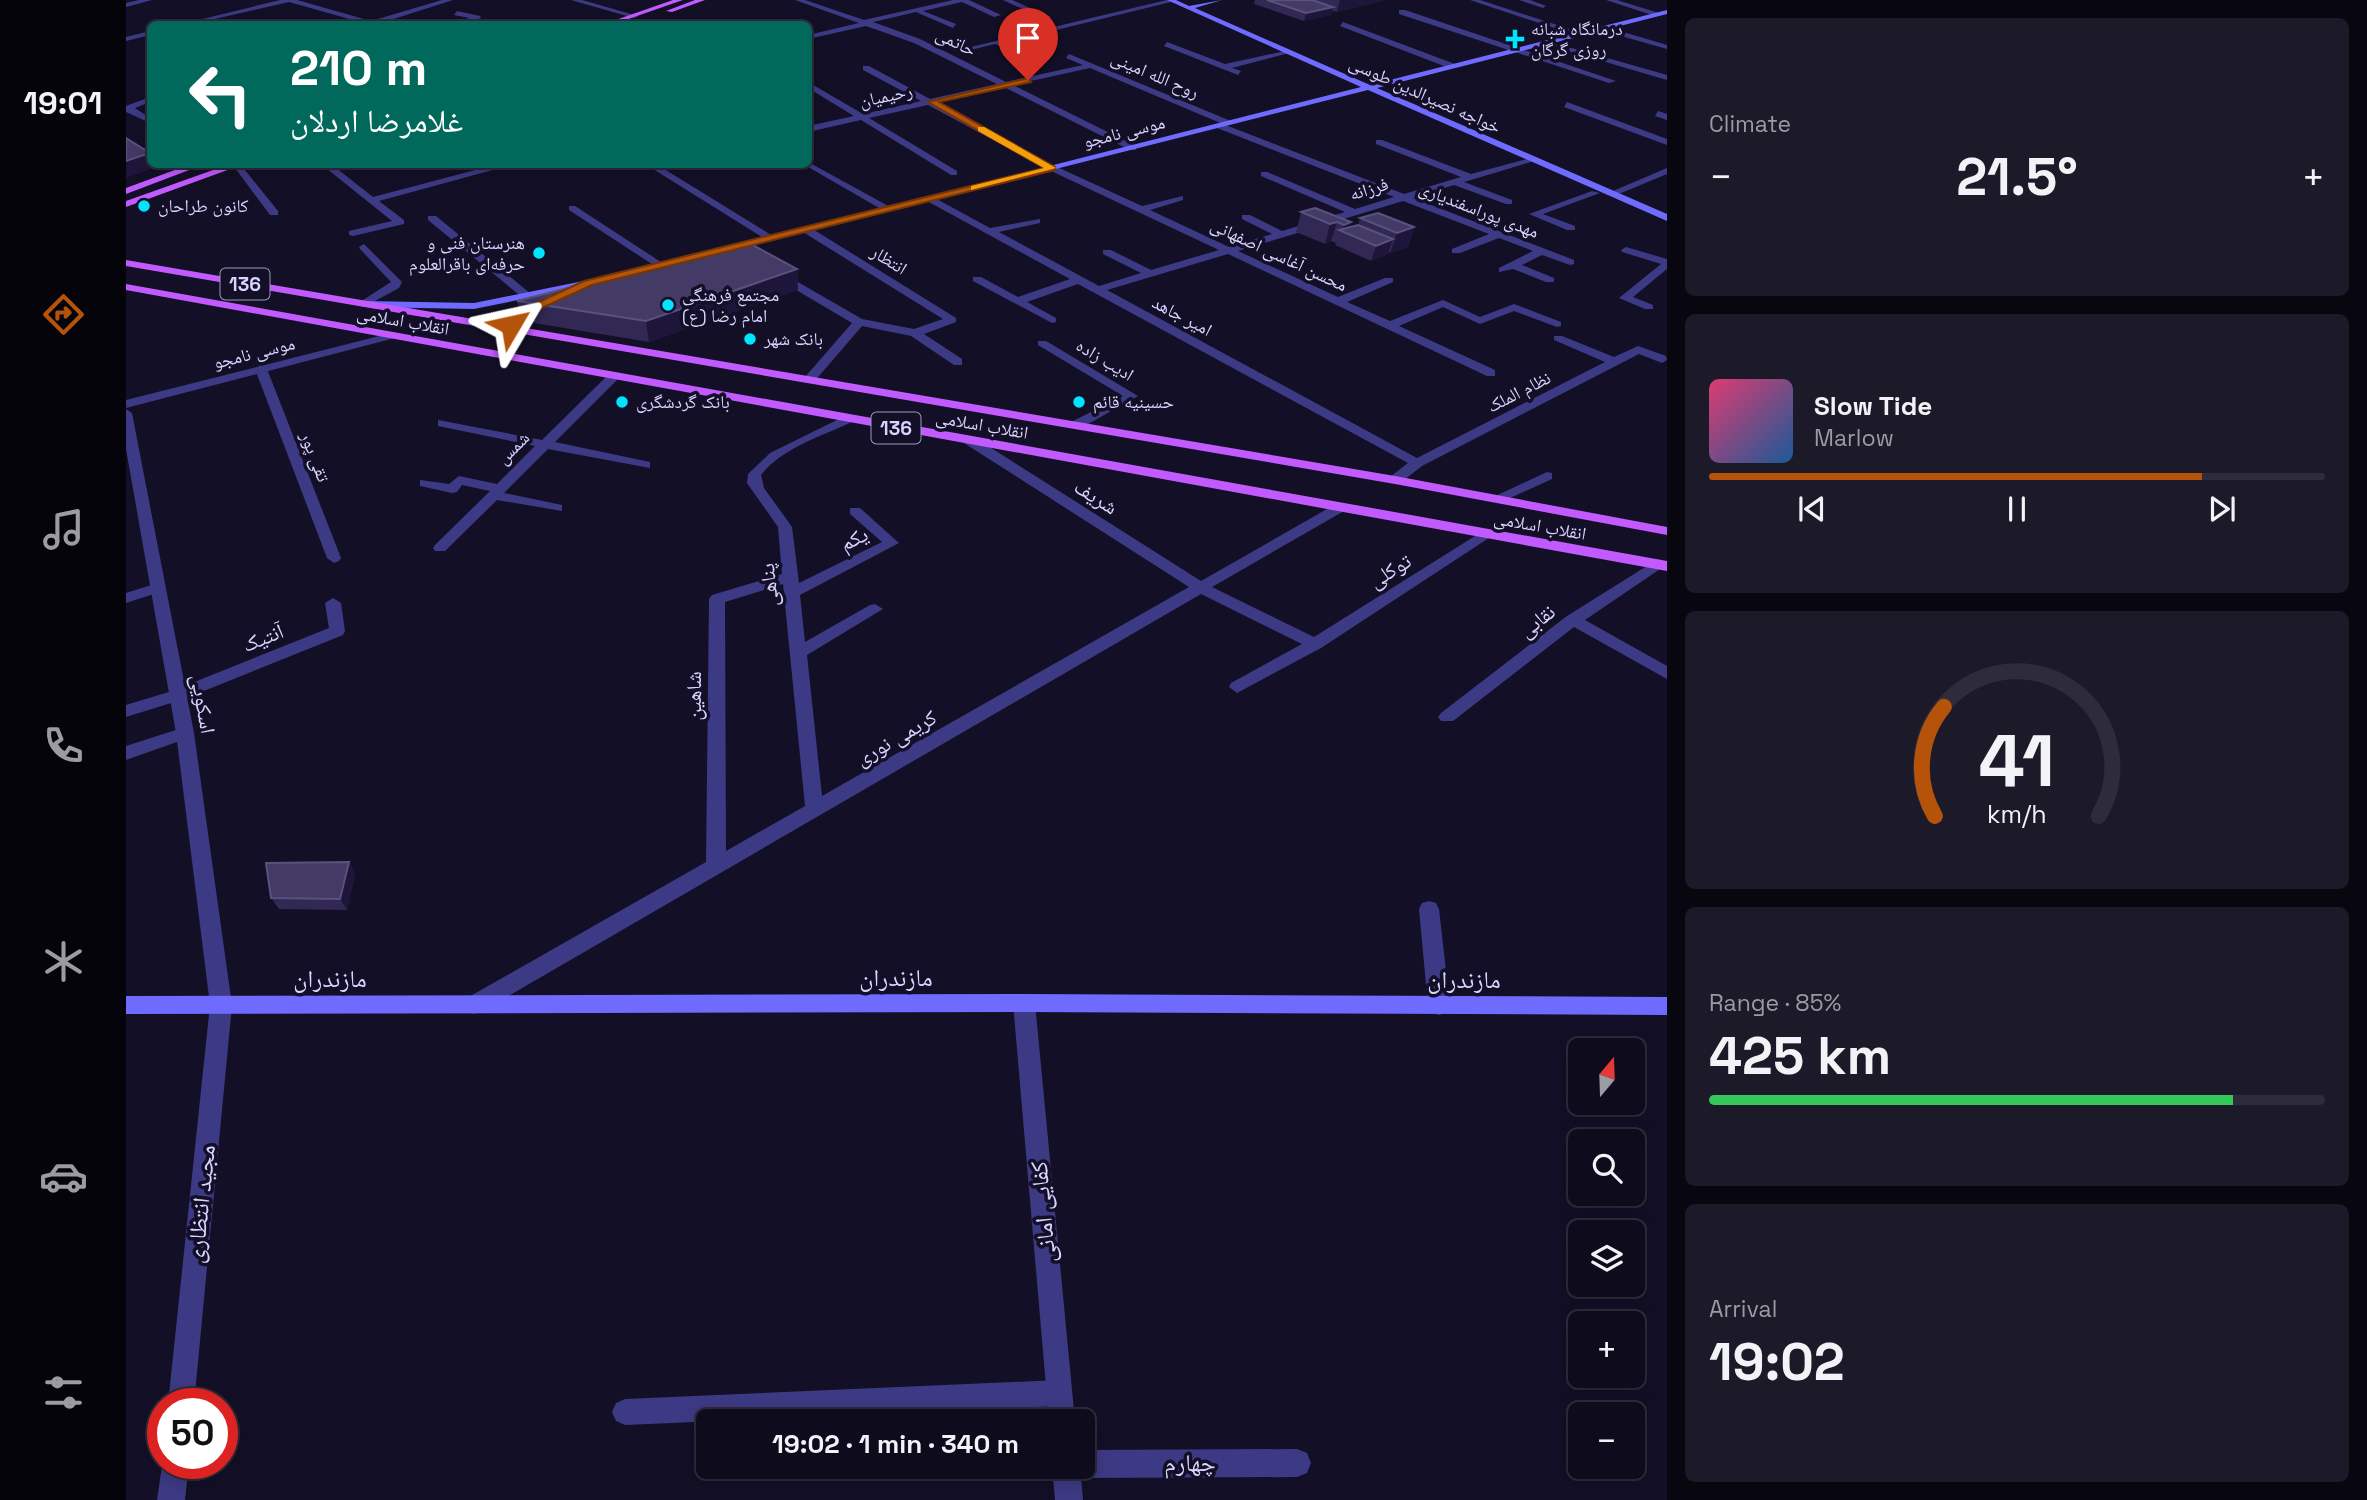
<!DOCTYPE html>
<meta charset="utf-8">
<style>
:root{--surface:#0e0b1c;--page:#1c1929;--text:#f1f3f6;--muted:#9b9ba3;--line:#2e2b3b;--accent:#b45309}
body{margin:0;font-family:"Space Grotesk","Noto Naskh Arabic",sans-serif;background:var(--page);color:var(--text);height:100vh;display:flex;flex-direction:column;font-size:26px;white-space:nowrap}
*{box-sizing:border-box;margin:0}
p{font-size:23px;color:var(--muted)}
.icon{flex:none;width:38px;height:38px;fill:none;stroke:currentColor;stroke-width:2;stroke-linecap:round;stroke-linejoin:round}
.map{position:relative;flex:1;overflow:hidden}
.side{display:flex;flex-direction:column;gap:18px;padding:18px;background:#08060f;width:700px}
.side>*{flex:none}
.banner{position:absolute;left:21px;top:21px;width:665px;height:147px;border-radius:10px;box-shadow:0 4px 18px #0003,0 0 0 2px var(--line);background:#00695c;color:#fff;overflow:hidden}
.needle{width:46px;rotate:19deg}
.controls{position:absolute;left:1442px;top:1038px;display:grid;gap:14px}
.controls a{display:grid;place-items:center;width:77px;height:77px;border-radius:10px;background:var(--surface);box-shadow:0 4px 18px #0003,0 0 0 2px var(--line);font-size:35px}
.speed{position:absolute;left:21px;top:1388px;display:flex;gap:14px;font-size:35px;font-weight:700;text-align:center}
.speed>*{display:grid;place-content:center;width:91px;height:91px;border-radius:50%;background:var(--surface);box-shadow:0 4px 18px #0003,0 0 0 2px var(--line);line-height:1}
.speed .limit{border:10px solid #d22;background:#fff;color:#111}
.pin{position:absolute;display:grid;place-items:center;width:60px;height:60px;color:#fff;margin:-72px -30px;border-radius:50% 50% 50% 0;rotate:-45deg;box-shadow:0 0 7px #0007}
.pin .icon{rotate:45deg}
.me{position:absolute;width:77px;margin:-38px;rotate:54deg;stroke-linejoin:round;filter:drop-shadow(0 0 5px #0008)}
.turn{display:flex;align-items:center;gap:24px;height:147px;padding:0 28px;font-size:32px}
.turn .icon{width:91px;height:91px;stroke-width:2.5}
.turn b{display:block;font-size:49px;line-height:60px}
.big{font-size:52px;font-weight:600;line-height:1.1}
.side .tile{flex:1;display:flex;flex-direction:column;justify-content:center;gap:10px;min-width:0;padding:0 24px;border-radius:10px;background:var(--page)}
.side .dial{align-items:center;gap:0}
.dial svg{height:182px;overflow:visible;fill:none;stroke:var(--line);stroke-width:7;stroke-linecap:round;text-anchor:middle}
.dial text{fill:var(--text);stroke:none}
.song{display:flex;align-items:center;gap:21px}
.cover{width:84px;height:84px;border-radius:10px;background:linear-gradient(135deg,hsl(340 70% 55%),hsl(210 70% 35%))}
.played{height:7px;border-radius:4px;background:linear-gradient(90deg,var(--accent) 80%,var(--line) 80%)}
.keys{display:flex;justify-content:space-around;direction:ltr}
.heat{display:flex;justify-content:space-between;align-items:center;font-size:38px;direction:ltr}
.charge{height:10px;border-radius:5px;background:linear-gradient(90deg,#34c759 85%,var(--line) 0)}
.trip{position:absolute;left:570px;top:1409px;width:399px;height:70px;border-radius:10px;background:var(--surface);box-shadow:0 4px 18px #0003,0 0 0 2px var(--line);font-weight:600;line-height:70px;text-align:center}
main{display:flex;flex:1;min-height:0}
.dock{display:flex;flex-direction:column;width:126px;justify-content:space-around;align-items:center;background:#06040b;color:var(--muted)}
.dock .icon{width:49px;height:49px}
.dock .selected{color:var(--accent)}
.dock b{font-size:32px;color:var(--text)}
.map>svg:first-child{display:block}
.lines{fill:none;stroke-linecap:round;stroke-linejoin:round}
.minor{fill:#3d3a85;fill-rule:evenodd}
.tertiary{fill:#3d3a85;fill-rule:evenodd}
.secondary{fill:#6f6bff;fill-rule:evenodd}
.primary{fill:#c25bff;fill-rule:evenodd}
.wall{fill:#312854}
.shaded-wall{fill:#1d163a}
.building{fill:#433a66;stroke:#5a527e;stroke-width:2}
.route{fill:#b45309;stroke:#753606;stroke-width:2}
.slow{fill:#f59e0b}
.poi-dot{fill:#00e5ff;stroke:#130f26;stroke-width:2.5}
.labels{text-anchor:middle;stroke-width:7;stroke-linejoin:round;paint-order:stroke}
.far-poi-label{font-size:18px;fill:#d9d4ff;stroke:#130f26;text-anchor:start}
.far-street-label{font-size:18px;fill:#d9d4ff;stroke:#130f26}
.shield{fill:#130f26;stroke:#9e99be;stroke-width:2}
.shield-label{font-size:19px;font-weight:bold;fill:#d9d4ff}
.street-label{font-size:21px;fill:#d9d4ff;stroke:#130f26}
.near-street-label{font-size:24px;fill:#d9d4ff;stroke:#130f26}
</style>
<main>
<nav class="dock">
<b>19:01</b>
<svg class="icon selected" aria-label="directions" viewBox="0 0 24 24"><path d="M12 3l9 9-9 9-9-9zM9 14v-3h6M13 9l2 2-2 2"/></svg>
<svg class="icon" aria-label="music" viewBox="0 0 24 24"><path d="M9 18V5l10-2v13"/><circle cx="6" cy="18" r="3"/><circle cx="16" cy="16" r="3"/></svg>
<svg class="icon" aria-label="phone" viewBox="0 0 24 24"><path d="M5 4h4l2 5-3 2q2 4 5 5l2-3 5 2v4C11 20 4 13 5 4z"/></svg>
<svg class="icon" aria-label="climate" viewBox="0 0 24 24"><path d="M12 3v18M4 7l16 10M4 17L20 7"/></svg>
<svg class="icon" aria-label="car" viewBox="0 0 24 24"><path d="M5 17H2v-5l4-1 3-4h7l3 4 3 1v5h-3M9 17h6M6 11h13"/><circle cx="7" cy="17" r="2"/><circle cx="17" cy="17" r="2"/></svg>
<svg class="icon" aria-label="filters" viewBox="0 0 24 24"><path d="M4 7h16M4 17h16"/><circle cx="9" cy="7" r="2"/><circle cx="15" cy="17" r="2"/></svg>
</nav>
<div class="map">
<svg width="1541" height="1500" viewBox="0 0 1541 1500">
<rect width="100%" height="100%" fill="#130f26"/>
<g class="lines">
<!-- minor -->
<g class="minor">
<polygon points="13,0 26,0 0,7 0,3"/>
<polygon points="154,0 171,0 245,21 316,0 327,0 252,24 241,24 163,2 67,24 56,24"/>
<polygon points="445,0 456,0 512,16 508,18"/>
<polygon points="669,0 679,0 738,20 827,0 843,0 875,15 868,17 836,2 797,11 830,24 827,28 790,12 747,22 794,39 880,82 957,65 940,58 943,54 1105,121 1105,125 1099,125 964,68 887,85 1010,146 1010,150 1004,150 878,87 811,103 929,166 1016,206 1057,196 1057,200 1024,210 1103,247 1146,234 1116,219 1116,215 1124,215 1156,231 1219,212 1135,176 1135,172 1141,172 1229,209 1268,197 1091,128 1091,124 1097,124 1278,194 1335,177 1250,144 1250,140 1256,140 1345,174 1408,157 1408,161 1338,182 1386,200 1386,204 1380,204 1328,185 1287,198 1448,260 1448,264 1444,265 1416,255 1396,265 1428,278 1428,282 1420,282 1387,269 1373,272 1373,268 1407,251 1373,238 1334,253 1326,253 1326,249 1363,234 1277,201 1112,251 1212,297 1259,278 1267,278 1267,282 1221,302 1264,321 1317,300 1354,317 1388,304 1435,322 1435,326 1431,327 1388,311 1354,324 1317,307 1273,326 1369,370 1369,376 1361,376 1102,254 981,290 1291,458 1479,362 1428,340 1428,336 1436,336 1488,357 1512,346 1540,356 1541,360 1536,363 1513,354 1296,466 1274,483 1264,483 1264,477 1282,463 952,284 901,302 930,318 930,322 926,323 847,281 847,277 855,277 892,297 944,279 801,201 801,197 807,197 864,228 914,219 914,223 873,232 973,286 1015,273 977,254 977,250 985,250 1025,270 1093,250 923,170 802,105 743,118 831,171 831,175 825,175 735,120 682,132 682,126 728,116 682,88 682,82 737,114 795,101 737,70 737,66 743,66 804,99 871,84 788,43 740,26 682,39 682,35 733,23"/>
<polygon points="877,0 886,0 925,17 918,19"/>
<polygon points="1041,0 1049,1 877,43 899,52 896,56 869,44 836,52 832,50"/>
<polygon points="1344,0 1354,0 1459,34 1452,36"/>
<polygon points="1393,0 1404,0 1420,6 1417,8"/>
<polygon points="1480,0 1491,0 1536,14 1529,16"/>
<polygon points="1273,10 1279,10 1490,81 1483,83 1273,14"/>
<polygon points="331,11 354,16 355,18 337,24 328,24 343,18 328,15"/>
<polygon points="1217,22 1329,64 1330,66 1323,68 1214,26"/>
<polygon points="1477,26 1541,45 1541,49 1474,30"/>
<polygon points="24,31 24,35 0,41 0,37"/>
<polygon points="1418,40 1541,75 1541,80 1418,44"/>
<polygon points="1041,42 1099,64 1163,50 1167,52 1106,68 1115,71 1112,75 1038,46"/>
<polygon points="24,97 24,102 9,108 24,118 24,123 0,112 0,106"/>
<polygon points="1441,102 1541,139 1541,145 1438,107"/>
<polygon points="1532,111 1541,114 1541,120 1529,116"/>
<polygon points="682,162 766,208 768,210 760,212 677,164 682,164"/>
<polygon points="106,164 114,164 152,211 152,215 144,215"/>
<polygon points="195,164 205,164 247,197 372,164 389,164 253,201 278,220 278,224 227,236 223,235 223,231 266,221"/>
<polygon points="519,164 530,164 650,238 641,240"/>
<polygon points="1541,168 1541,174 1488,196 1480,194"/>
<polygon points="1466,191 1474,193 1417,214 1449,226 1449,230 1441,230 1403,214"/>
<polygon points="443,206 449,206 541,266 532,268 443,210"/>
<polygon points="302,216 310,216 405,294 405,298 397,298 302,220"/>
<polygon points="677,228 685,228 830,318 830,322 798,334 836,359 836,365 828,365 785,336 736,326 687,383 679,383 679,377 726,323 650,278 650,274 658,274 736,319 788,329 817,319 677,232"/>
<polygon points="238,244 276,282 273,288 238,307 234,306 234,302 265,282 234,249 233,247"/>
<polygon points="1500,247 1541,259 1541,269 1507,297 1527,305 1527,309 1519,309 1493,298 1535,264 1496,252 1495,250"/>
<polygon points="912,341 920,341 1012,396 955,428 945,428 945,422 997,396 912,345"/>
<polygon points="135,365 141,369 215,558 213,561 208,563 201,558 129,369"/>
<polygon points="488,372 492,373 492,379 429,442 524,462 524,468 422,449 378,493 436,505 436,511 371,500 319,551 309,551 307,548 309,545 364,491 336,485 331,492 326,493 294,486 294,480 323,484 333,476 371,484 409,446 312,426 312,420 416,440 484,373"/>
<path d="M 721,415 L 726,416 L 726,422 C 696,436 656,448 635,475 L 638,488 L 666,527 L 673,583 L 756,542 L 724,514 L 724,508 L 734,508 L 773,543 L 674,595 L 679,642 L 744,605 L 749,604 L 757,609 L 681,655 L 696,796 L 1063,587 L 838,443 L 838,437 L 848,437 L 1075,581 L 1208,505 L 1218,505 L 1218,511 L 1086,587 L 1188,637 L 1357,531 L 1367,531 L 1369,534 L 1195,648 L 1111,693 L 1103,687 L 1105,683 L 1176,644 L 1075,594 L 355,1012 L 348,1014 L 341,1012 L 337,1005 L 341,998 L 580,862 L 583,599 L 586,595 L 656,574 L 652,527 L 621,483 L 622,474 L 644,453 ZM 657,584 L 679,806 L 600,851 L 599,602 Z"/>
<polygon points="1421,472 1426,473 1426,479 1375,502 1365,502 1363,499"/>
<polygon points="1532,559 1537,561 1539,564 1537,567 1459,620 1541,666 1541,679 1448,627 1327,721 1315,721 1312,717 1315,713 1441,616"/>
<polygon points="32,583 37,585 40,588 37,591 0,603 0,593"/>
<polygon points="207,598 215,603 219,631 217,635 58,699 0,717 0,705 46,691 203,628 199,603"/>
<polygon points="59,727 65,729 68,733 65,737 0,760 0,746"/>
<polygon points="1303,901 1310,903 1313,909 1324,1006 1320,1013 1313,1015 1306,1013 1302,1006 1293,909 1296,903"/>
<polygon points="933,1380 942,1384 946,1393 942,1402 933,1406 499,1425 490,1421 486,1412 490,1403 499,1399"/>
<polygon points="1171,1449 1181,1453 1185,1463 1181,1473 1171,1477 957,1478 947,1474 944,1466 957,1466 957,1450"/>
</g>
<!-- tertiary -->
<g class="tertiary">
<polygon points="265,333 271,336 269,338 0,408 0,400"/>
<polygon points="0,409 6,413 68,733 106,1005 68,1404 42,1404 84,1005 50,733 0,449"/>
<polygon points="898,994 905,996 909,1003 949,1421 923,1421 887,1003 891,996"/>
<polygon points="37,1459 37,1463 63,1463 59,1500 31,1500"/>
<polygon points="926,1466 954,1466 957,1500 929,1500"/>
</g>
<!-- secondary -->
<g class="secondary">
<polygon points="1041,0 1050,0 1063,6 1096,0 1069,8 1244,85 1541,10 1541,14 1251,88 1541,214 1541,221 1242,90 601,252 596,249 1235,87"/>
<polygon points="472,278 477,281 476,283 348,309 238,307 232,304 238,301 348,303"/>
<polygon points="416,301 420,302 420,306 392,322 399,332 397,334 389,334 379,325 383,318"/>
<polygon points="898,994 1541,997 1541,1015 898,1012 0,1014 0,996"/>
</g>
<!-- primary -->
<g class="primary">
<polygon points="547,0 557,0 488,24 478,24"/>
<polygon points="569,0 579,0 546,12 540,11"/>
<polygon points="65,164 79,164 0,194 0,188"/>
<polygon points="104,164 118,164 0,207 0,201"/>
<polygon points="0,260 1269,476 1541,527 1541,535 1269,484 0,266"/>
<polygon points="0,284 1541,561 1541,571 0,290"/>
</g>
</g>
<!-- wall -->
<g class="wall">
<polygon points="1129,0 1259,0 1211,12 1206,11 1205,15 1178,21 1128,4"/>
<polygon points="1189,208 1223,228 1232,226 1234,218 1288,227 1282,247 1264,253 1263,252 1262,254 1245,261 1209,245 1210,243 1205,241 1199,244 1170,232 1175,212"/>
<polygon points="671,269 672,290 523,342 396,321 391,301"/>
<polygon points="223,862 229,873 221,910 153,909 145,898"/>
</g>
<!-- shaded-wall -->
<g class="shaded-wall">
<polygon points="1214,0 1259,0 1211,12"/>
<polygon points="1207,7 1205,15 1178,21 1180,13"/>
<polygon points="24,153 24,164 30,164 31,167 0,178 0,161"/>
<polygon points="1211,222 1205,241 1199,244 1204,224"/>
<polygon points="1225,222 1222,234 1216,231 1218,225"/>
<polygon points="1288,227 1282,247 1264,253 1271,233"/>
<polygon points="1267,239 1262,254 1245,261 1250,246"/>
<polygon points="671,269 672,290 523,342 520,321"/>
<polygon points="223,862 229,873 221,910 214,899"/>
</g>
<!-- building -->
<g class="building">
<polygon points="1141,0 1186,0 1207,7 1180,13"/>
<polygon points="0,138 24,153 0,161"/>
<polygon points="1189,208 1225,222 1218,225 1211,222 1204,224 1175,212"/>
<polygon points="1252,213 1288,227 1271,233 1234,218"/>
<polygon points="1232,225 1267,239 1250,246 1213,230"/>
<polygon points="621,242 671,269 520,321 391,301"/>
<polygon points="223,862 214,899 145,898 140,863"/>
</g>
<!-- route -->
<polygon class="route" points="902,78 905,82 813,102 929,167 929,170 466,285 396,317 389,328 380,325 389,313 458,281 918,168 802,102"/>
<!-- slow -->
<polygon class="slow" points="852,127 858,127 930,168 845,190 845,186 918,168 852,131"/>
<!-- markers -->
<g class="poi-dot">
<path d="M1385.5 28.5h7v7h7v7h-7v7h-7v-7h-7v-7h7z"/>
<circle cx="18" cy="206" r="7"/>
<circle cx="413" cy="253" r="7"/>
<circle cx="542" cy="305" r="7"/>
<circle cx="624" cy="339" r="7"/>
<circle cx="496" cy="402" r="7"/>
<circle cx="953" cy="402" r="7"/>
</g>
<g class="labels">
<!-- far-poi labels -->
<g class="far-poi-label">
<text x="1405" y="35">درمانگاه شبانه<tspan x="1405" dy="21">روزی گرگان</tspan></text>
<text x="32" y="212">کانون طراحان</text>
<text x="399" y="249" text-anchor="end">هنرستان فنی و<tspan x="399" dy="21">حرفه‌ای باقرالعلوم</tspan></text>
<text x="556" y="301">مجتمع فرهنگی<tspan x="556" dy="21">امام رضا (ع)</tspan></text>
<text x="638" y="345">بانک شهر</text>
<text x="510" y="408">بانک گردشگری</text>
<text x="967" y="408">حسینیه قائم</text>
</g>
<!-- far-street labels -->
<g class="far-street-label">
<text transform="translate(830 42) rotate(26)" y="6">حاتمی</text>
<text transform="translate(1029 75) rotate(23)" y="6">روح الله امینی</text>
<text transform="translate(1299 95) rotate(24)" y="6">خواجه نصیرالدین طوسی</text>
<text transform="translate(760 96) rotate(-12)" y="6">رحیمیان</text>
<text transform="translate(998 132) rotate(-14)" y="6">موسی نامجو</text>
<text transform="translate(1243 189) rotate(-17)" y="6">فرزانه</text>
<text transform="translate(1353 210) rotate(21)" y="6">مهدی پوراسفندیاری</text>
<text transform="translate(1153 255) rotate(25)" y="6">محسن آغاسی اصفهانی</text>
<text transform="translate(763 260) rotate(32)" y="6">انتظار</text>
<text transform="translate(1056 316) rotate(28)" y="6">امیر جاهد</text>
<text transform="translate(277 321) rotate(10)" y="6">انقلاب اسلامی</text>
<text transform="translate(128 353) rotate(-14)" y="6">موسی نامجو</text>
<text transform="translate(979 360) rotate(31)" y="6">ادیب زاده</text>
<text transform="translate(1393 392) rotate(-27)" y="6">نظام الملک</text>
<text transform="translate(856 425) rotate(10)" y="6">انقلاب اسلامی</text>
<text transform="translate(387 448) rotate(-45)" y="6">شمس</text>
<text transform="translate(189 457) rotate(69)" y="6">تقی پور</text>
<text transform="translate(1414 526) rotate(10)" y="6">انقلاب اسلامی</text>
</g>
<!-- shield labels -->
<g class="shield">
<rect x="94.5" y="268.5" width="49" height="31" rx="5"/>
<rect x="745.5" y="412.5" width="49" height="31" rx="5"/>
</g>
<g class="shield-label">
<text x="119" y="291">136</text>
<text x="770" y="435">136</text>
</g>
<!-- street labels -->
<g class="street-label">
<text transform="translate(970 497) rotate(32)" y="7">شریف</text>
<text transform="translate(728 539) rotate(-26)" y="7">یکم</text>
<text transform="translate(1264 571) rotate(-32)" y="7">توکلی</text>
<text transform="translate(643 585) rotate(-96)" y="7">پناهی</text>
<text transform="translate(1411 621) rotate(-38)" y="7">نقابی</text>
<text transform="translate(137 638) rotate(-22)" y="7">آنتیک</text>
<text transform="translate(568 696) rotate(-90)" y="7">شاهین</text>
<text transform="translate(77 704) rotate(80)" y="7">اسکویی</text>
<text transform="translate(770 738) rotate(-30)" y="7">کریمی نوری</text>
</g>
<!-- near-street labels -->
<g class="near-street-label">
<text x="770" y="986">مازندران</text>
<text x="204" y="987">مازندران</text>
<text x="1338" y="988">مازندران</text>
<text transform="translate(75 1204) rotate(-84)" y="8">مجید انتظاری</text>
<text transform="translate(917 1212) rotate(-95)" y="8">کفایی امانی</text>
<text x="1064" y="1471">چهارم</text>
</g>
</g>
</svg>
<div class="controls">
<a><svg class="needle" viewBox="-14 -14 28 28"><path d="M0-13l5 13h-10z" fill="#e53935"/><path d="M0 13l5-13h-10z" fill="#9b9ba3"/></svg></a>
<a><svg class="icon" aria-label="search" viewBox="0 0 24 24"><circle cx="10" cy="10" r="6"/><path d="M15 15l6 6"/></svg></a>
<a><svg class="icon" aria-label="layers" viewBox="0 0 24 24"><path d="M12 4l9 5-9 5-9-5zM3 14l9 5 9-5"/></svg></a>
<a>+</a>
<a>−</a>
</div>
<div class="speed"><div class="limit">50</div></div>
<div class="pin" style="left:902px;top:80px;background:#d93025"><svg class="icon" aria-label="arrive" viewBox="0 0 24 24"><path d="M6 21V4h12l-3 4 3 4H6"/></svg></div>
<svg class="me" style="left:385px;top:325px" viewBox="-20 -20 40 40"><path d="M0-17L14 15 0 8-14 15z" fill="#b45309" stroke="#fff" stroke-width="4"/></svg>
<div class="trip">19:02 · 1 min · 340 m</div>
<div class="banner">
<div class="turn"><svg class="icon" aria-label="left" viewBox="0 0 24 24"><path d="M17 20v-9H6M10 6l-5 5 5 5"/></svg><div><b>210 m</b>غلامرضا اردلان</div></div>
</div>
</div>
<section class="side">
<div class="tile"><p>Climate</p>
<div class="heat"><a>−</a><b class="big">21.5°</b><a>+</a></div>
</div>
<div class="tile">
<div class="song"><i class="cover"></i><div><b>Slow Tide</b><p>Marlow</p></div></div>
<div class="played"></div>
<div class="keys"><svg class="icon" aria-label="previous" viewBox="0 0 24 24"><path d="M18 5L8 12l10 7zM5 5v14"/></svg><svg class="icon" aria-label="pause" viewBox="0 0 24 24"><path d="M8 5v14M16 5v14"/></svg><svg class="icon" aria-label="next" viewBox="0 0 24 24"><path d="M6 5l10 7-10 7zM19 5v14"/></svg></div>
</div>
<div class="tile dial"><svg viewBox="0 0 100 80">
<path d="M14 69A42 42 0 1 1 86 69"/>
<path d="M14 69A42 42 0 0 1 18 21" stroke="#b45309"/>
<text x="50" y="56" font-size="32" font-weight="700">41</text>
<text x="50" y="72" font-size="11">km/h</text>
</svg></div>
<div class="tile"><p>Range · 85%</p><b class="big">425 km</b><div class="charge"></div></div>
<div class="tile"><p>Arrival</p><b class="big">19:02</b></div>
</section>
</main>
